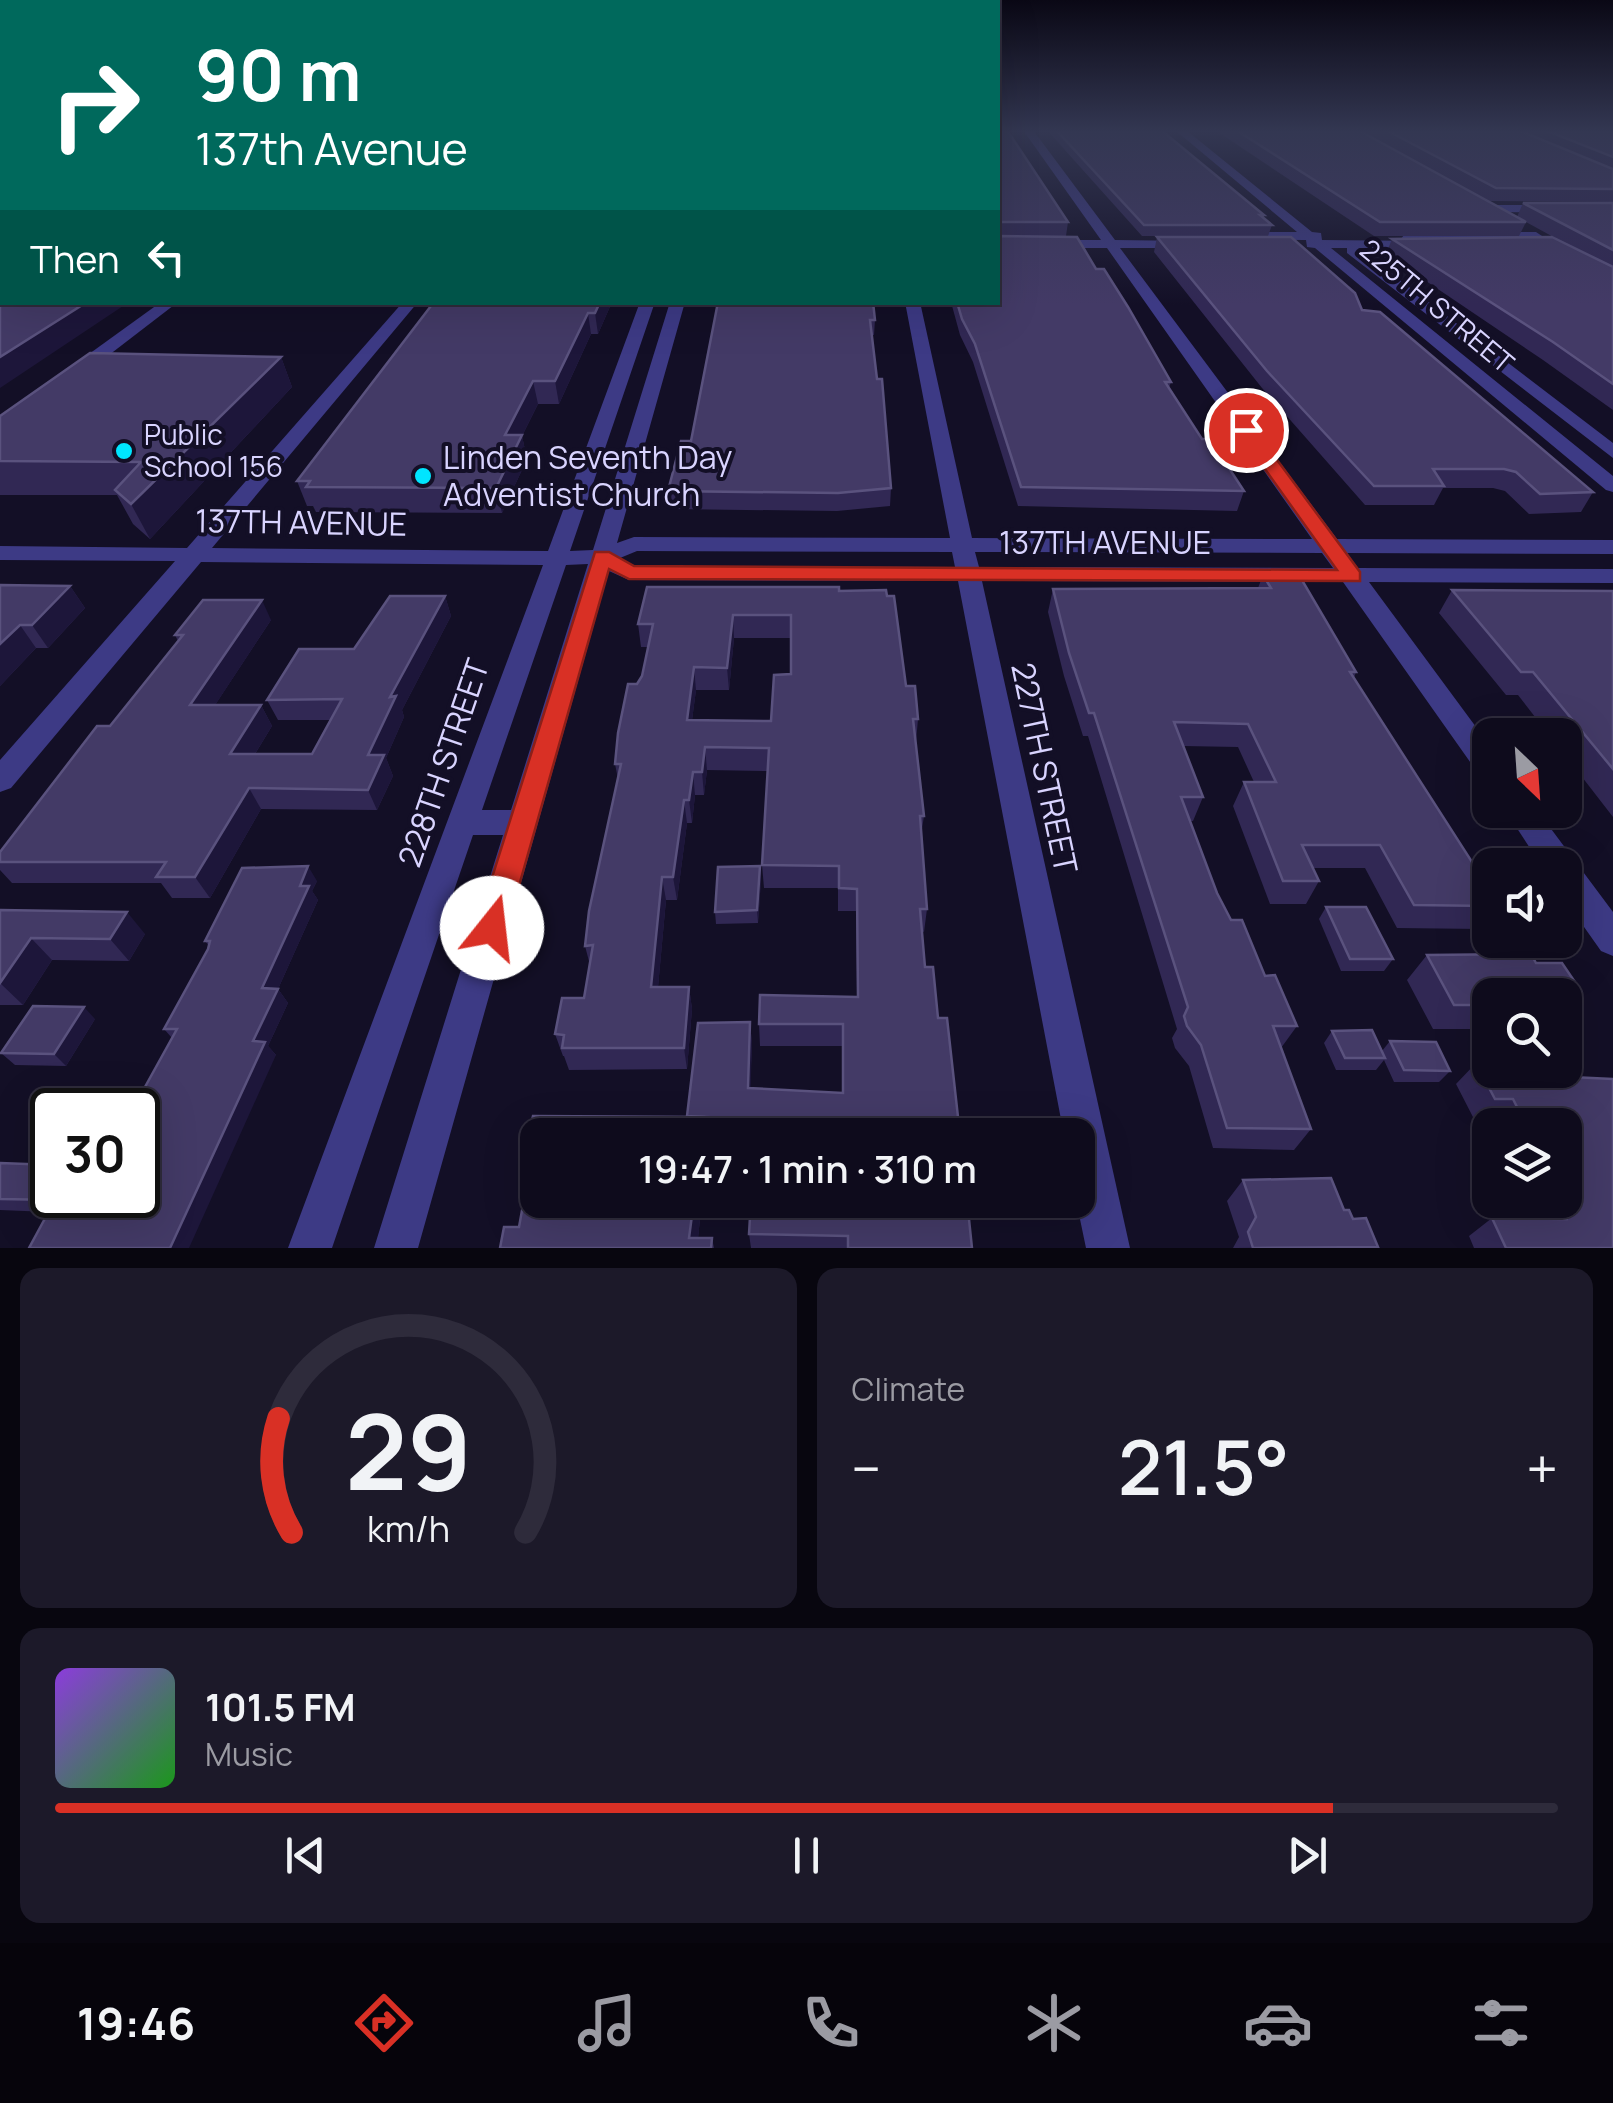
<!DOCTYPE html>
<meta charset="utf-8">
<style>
:root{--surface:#0e0b1c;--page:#1c1929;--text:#f1f3f6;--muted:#9b9ba3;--line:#2e2b3b;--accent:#d93025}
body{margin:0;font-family:Manrope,sans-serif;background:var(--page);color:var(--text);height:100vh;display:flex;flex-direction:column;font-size:38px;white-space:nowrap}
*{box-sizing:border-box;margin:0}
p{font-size:32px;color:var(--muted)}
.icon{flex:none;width:55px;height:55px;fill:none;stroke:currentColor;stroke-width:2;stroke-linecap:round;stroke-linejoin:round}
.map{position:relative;height:1248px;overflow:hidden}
.details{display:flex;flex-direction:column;gap:20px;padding:20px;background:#08060f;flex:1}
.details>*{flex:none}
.top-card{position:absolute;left:0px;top:0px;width:1000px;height:305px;box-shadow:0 10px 40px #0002,0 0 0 2px var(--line);background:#00695c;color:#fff;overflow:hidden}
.needle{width:65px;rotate:155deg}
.fabs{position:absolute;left:1472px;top:718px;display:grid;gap:20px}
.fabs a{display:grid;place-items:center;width:110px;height:110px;border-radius:20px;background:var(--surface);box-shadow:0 10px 40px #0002,0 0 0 2px var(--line);font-size:50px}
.speed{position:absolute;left:30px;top:1088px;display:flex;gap:20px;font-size:50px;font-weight:700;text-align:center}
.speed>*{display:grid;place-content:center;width:130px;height:130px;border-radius:50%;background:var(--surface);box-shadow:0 10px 40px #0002,0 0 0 2px var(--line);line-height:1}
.speed .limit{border:5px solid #111;border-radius:15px;background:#fff;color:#111}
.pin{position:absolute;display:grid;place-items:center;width:85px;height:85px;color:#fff;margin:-42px;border:5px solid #fff;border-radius:50%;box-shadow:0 2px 10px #0007}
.me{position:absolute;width:110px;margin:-55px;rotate:16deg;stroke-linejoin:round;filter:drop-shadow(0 0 8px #0008)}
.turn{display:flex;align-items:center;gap:35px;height:210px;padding:0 30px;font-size:45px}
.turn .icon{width:130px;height:130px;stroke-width:2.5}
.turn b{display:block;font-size:70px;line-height:85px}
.then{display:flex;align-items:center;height:95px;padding:0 30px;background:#0003;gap:20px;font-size:38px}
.big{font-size:75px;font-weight:600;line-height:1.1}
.details .widget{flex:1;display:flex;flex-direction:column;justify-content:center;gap:15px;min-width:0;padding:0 35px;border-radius:20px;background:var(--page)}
.details .dial{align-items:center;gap:0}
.dial svg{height:260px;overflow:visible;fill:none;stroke:var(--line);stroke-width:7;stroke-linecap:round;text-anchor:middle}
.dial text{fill:var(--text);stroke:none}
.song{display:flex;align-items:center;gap:30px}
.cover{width:120px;height:120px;border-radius:15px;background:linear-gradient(135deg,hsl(270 70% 55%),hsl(120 70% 35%))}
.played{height:10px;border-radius:5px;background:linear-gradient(90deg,var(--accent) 85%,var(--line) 85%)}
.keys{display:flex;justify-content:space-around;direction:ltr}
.heat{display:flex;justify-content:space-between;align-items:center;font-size:55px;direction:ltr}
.details .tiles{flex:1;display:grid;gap:20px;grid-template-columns:1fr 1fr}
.widget:last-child{grid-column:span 2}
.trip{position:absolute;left:520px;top:1118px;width:575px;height:100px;border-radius:20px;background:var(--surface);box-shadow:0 10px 40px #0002,0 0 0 2px var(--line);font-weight:600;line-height:100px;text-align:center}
.tabs{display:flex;height:160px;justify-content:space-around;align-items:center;background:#06040b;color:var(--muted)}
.tabs .icon{width:70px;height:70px}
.tabs .active{color:var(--accent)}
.tabs b{font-size:45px;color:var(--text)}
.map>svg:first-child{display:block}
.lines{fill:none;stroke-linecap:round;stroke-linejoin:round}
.minor{fill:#3d3a85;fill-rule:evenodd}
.wall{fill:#312854;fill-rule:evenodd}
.shaded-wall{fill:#1d163a}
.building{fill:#433a66;stroke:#5a527e;stroke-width:2.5;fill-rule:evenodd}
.route{fill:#d93025;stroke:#8d1f18;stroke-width:2.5}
.poi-dot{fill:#00e5ff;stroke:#130f26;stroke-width:4}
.labels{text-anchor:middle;stroke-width:8;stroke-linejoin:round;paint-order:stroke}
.far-street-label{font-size:28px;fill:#d9d4ff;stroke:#130f26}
.far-poi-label{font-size:28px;fill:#d9d4ff;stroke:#130f26;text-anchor:start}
.poi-label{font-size:32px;fill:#d9d4ff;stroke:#130f26;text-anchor:start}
.street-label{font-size:32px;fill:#d9d4ff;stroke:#130f26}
</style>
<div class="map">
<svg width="1613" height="1248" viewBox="0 0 1613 1248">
<rect width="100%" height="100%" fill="#130f26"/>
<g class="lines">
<!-- minor -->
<g class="minor">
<path d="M 1023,130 L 1033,130 L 1115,240 L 1192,241 L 1192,247 L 1187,248 L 1120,248 L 1337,539 L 1613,540 L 1613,554 L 1347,553 L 1358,568 L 1613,569 L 1613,583 L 1369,582 L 1490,746 L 1490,779 L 1480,776 L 1343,582 L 982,581 L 1130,1248 L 1086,1248 L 1076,1200 L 1078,1135 L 1064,1135 L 958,581 L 629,580 L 609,571 L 418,1248 L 374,1248 L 503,835 L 473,835 L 332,1248 L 288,1248 L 543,565 L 201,562 L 11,788 L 0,792 L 0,760 L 175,561 L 0,560 L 0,546 L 187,548 L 403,302 L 418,302 L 212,548 L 548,551 L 640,302 L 655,302 L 570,551 L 593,550 L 670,302 L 685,302 L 617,543 L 634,537 L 950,538 L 905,302 L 920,302 L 972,538 L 1312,539 L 1107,248 L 998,248 L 998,240 L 1101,240 ZM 637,551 L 952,552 L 955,567 L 634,566 L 620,558 ZM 975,552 L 1322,553 L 1333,568 L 979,567 ZM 588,564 L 511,810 L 482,810 L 566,565 Z"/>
<polygon points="1175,130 1186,130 1312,232 1321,233 1322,240 1427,241 1427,247 1422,248 1358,248 1613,443 1613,458 1347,253 1347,248 1331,248 1613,476 1613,492 1606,490 1315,248 1307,247 1306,240 1166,239 1171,232 1297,232"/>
<polygon points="1486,205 1613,205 1613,213 1482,212"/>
<rect x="0" y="229" width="2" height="8"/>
<polygon points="1406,232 1536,232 1542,236 1536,240 1401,239"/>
<polygon points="161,302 178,302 83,375 71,375 71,367"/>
<polygon points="1505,810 1537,810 1613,912 1613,956 1601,951 1565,900 1565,865 1541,865"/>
</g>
</g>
<!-- wall -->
<g class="wall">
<polygon points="998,130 1068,222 1066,236 1096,269 1171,382 1169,388 1202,439 1244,491 1237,511 1018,506 973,362 960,335 951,302 998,302"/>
<polygon points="1047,130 1161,130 1264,215 1263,218 1272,225 1268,236 1142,236"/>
<polygon points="1215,130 1358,130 1517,217 1523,203 1613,203 1613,410 1543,360 1386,254 1392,239 1557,239 1526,222 1519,236 1374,236"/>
<polygon points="1360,130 1613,130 1613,202 1490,201"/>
<polygon points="1157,237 1362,310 1593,492 1581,512 1529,514 1505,491 1493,488 1443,488 1434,505 1365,505 1262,388 1154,252"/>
<polygon points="434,302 612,302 598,334 591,334 559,404 538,404 522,436 527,459 502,513 316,512 313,506 307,506 297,481"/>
<polygon points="718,302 875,320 874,335 872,335 891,488 890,506 837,511 670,509 668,491 691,441"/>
<polygon points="281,357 292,387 150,539 133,524 117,495 0,495 0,416"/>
<polygon points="1263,575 1356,672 1354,678 1490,890 1490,918 1481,929 1397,928 1365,868 1313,868 1319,881 1306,904 1270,904 1233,806 1244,782 1254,782 1238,747 1183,746 1203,797 1193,821 1190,821 1217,893 1231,920 1297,1026 1281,1048 1311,1129 1294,1150 1213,1148 1189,1066 1175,1048 1172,1038 1177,1029 1088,736 1083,736 1064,676 1048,612 1053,589 1258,588"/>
<polygon points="0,585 70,586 85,608 48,648 36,648 0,686"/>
<path d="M 647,587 L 839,587 L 839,591 L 886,590 L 887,596 L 894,596 L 906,686 L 915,686 L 918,719 L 916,742 L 924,816 L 921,835 L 927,909 L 924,932 L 922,931 L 925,967 L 933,967 L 938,1018 L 947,1018 L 960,1135 L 538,1135 L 538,1200 L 702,1200 L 698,1238 L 712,1238 L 714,1248 L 500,1248 L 504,1227 L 519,1227 L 529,1175 L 522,1161 L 533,1116 L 688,1117 L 698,1023 L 750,1022 L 752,1044 L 750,1088 L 842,1093 L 842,1046 L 760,1046 L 759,1024 L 760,995 L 857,997 L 856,911 L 838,911 L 838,888 L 764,888 L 762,865 L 768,771 L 707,770 L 704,795 L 695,795 L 692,823 L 687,823 L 677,900 L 666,900 L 658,987 L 689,987 L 692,1009 L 687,1069 L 569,1070 L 564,1056 L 563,1056 L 555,1034 L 562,998 L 584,998 L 590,965 L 585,946 L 589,911 L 618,779 L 615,764 L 618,733 L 628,684 L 637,684 L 642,676 L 648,647 L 641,647 L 638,624 ZM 734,638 L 791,638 L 791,674 L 774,675 L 771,721 L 692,720 L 696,690 L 729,690 Z"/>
<polygon points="1452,590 1613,591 1613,817 1565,755 1565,735 1549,735 1518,695 1506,695 1439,613"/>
<polygon points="445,596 451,616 402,710 404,717 386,758 393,776 377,810 261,809 210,898 172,898 161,883 12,883 0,870 0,852 110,726 178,641 175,635 271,620 215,705 261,705 272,726 255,754 312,754 331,720 278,720 267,700"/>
<polygon points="761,879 758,923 716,924 715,912"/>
<polygon points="317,881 312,891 318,900 278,989 288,1003 268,1046 276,1055 49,1212 0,1210 0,1163 52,1195 135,1105 172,1038 164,1029 209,946 205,941"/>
<polygon points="1326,907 1393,959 1384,971 1341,971 1319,919"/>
<polygon points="0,910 145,934 129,961 52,960 23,1005 0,1005"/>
<polygon points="1427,955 1536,963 1581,991 1565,1007 1565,995 1490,995 1490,1029 1433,1029 1407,980"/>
<polygon points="95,1019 66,1066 15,1065 1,1053"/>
<polygon points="1332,1031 1382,1051 1390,1041 1450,1071 1439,1082 1394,1082 1384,1060 1376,1070 1336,1070 1324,1043"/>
<polygon points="1476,1063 1490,1063 1490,1070 1509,1070 1511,1074 1613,1079 1613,1248 1474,1248 1469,1236 1492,1218 1531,1219 1521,1200 1565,1200 1565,1125 1494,1125 1491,1119 1474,1119 1456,1084"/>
<polygon points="1243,1180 1344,1210 1378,1247 1233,1248 1239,1237 1227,1201"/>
<polygon points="751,1200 972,1248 751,1248 749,1234"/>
</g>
<!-- shaded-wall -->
<g class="shaded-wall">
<polygon points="87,302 129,302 0,388 0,357"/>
<polygon points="600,302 612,302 598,334 595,313"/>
<polygon points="588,313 591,334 559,404 555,381"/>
<polygon points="281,357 292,387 150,539 131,504"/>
<polygon points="533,381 538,404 522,436 527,459 502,513 496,488 505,435"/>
<polygon points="70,586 85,608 48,648 32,625"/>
<polygon points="445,596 451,616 402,710 404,717 386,758 393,776 377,810 368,790 368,755 390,697"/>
<polygon points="262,600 271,620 202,725 190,705"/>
<polygon points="733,615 734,638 729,690 727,668"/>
<polygon points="20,625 36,648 0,686 0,644"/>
<polygon points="694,667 696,690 689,743 687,720"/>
<polygon points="261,705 272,726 242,775 230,754"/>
<polygon points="705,747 707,770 704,795 702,772"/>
<polygon points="693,772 695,795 692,823 689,800"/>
<polygon points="249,788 261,809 210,898 195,877"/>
<polygon points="684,800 687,823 677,900 673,877"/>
<polygon points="308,866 317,881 312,891 318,900 278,989 288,1003 268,1046 276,1055 189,1248 170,1248 253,1041 262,988 300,886"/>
<polygon points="760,866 761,879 758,923 757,910"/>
<polygon points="662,877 666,900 656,1009 651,987"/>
<polygon points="127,912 145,934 129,961 110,939"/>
<polygon points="31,938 52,960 23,1005 0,983"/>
<polygon points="689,987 692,1009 687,1069 684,1048"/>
<polygon points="84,1007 95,1019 66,1066 54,1054"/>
<polygon points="750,1022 752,1044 750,1109 748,1088"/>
<polygon points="704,1117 707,1135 702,1135"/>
<polygon points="694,1200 702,1200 697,1248 689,1238"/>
</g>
<!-- building -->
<g class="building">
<polygon points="0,130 2,130 2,213 0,214"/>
<polygon points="998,130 1007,130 1068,222 1000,222 998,234"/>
<polygon points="1056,130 1161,130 1264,215 1260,215 1272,225 1144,225"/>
<polygon points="1236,130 1358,130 1526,222 1380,222"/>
<polygon points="1386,130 1518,130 1613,169 1613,189 1496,188"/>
<polygon points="1545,130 1613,130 1613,157"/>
<polygon points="1523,203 1613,203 1613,250"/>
<polygon points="998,236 1077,237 1096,269 1104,269 1128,307 1171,382 1165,382 1202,439 1210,439 1244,491 1021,487 975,344 962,319 957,302 998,302"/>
<polygon points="1157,237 1291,237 1355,293 1362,310 1380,312 1593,492 1540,494 1516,472 1504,469 1433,469 1444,486 1374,486 1267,371"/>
<polygon points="1552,237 1613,267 1613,384 1553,342 1392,239"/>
<polygon points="2,263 2,302 87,302 0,357 0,264"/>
<polygon points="434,302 600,302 595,313 588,313 555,381 533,381 505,435 522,435 496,488 306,487 310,481 297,481"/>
<polygon points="718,302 873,302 875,320 870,320 877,379 882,379 891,488 838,493 668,491 681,441 691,441"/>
<polygon points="90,353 281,357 131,504 115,490 141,462 0,461 0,416"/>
<polygon points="1263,575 1299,575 1356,672 1350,672 1490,890 1490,906 1414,905 1380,845 1302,845 1319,881 1283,881 1244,782 1276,782 1248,724 1174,722 1203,797 1181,797 1217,893 1231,920 1242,920 1265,976 1275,975 1297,1026 1273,1026 1311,1129 1227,1128 1201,1045 1187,1026 1184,1016 1188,1007 1094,713 1089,713 1069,653 1053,589 1271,588"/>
<polygon points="0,585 70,586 32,625 20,625 0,644"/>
<path d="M 647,587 L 839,587 L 839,591 L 886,590 L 887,596 L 894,596 L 906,686 L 915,686 L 918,719 L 913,719 L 924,816 L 920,816 L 927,909 L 920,909 L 925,967 L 933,967 L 938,1018 L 947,1018 L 960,1135 L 845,1135 L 844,1124 L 687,1116 L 698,1023 L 750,1022 L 748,1088 L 843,1093 L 843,1024 L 759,1024 L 760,995 L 858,997 L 857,889 L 839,888 L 839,866 L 762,865 L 769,748 L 705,747 L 702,772 L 693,772 L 689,800 L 684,800 L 673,877 L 662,877 L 651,987 L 689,987 L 684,1048 L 562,1048 L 564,1035 L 555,1034 L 562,998 L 584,998 L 593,945 L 585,946 L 589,911 L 621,764 L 615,764 L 618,733 L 628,684 L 637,684 L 642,676 L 653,624 L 638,624 ZM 733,615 L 791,615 L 791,674 L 774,675 L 771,721 L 687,720 L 694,667 L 727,668 Z"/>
<polygon points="1452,590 1613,591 1613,769 1533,672 1521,672"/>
<polygon points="390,596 445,596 390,697 396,696 368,755 384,755 368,790 249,788 195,877 156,877 166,862 0,862 0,852 97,726 110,726 183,635 175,635 203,600 262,600 190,705 261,705 230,754 312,754 342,699 267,700 299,649 354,649"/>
<polygon points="308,866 300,886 309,886 262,988 278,989 253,1041 265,1042 170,1248 29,1248 55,1200 0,1199 0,1163 52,1165 52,1195 138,1195 138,1110 106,1110 109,1104 135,1105 177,1029 164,1029 208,949 210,941 205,941 242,868"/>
<polygon points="760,866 757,910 715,912 718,867"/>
<polygon points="1326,907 1366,907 1393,959 1350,959"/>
<polygon points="0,910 127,912 110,939 31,938 0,983"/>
<polygon points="1531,954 1536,963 1562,963 1581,991 1555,991 1557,995 1490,995 1490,1005 1454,1005 1427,955"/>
<polygon points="33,1006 84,1007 54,1054 1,1053"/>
<polygon points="1372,1030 1385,1058 1345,1058 1332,1031"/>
<polygon points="1390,1041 1436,1042 1450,1071 1404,1070"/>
<polygon points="1476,1063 1490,1063 1490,1070 1509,1070 1511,1074 1613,1079 1613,1248 1506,1248 1492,1218 1566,1219 1555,1200 1565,1200 1565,1125 1526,1125 1513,1099 1495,1099"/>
<polygon points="533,1116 704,1117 702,1135 538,1135 538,1200 694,1200 689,1238 712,1238 711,1248 500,1248 504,1227 519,1227 531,1161 522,1161"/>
<polygon points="1331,1178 1344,1210 1349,1210 1353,1219 1366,1218 1378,1247 1253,1248 1248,1232 1256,1217 1243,1180"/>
<polygon points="751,1200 967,1200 972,1248 848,1248 848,1236 749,1234"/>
</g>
<!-- sky -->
<linearGradient id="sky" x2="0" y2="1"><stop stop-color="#0a0815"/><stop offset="0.43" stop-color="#333752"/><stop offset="1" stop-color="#333752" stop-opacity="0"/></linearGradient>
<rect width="1613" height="305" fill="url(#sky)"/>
<!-- route -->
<polygon class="route" points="1239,426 1252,426 1360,572 1360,581 629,579 609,569 507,928 503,938 492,942 480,938 476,928 595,552 609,552 634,566 1337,570 1237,430"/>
<!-- markers -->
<g class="poi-dot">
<circle cx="124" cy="451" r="10"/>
<circle cx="423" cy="476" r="10"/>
</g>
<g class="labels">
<!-- far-street labels -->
<g class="far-street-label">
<text transform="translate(1437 306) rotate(40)" y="10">225TH STREET</text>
</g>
<!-- far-poi labels -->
<g class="far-poi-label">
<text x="144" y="445">Public<tspan x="144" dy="32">School 156</tspan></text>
</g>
<!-- poi labels -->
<g class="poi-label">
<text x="443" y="469">Linden Seventh Day<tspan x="443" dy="37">Adventist Church</tspan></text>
</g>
<!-- street labels -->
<g class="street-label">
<text transform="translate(301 523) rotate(1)" y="11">137TH AVENUE</text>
<text x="1105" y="554">137TH AVENUE</text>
<text transform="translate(444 763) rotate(-71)" y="11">228TH STREET</text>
<text transform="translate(1044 768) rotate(78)" y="11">227TH STREET</text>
</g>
</g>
</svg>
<div class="fabs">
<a><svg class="needle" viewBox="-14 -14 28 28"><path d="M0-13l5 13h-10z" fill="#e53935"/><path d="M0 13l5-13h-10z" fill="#9b9ba3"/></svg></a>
<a><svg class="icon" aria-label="sound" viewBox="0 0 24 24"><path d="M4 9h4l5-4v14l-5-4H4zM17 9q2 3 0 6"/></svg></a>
<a><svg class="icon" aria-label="search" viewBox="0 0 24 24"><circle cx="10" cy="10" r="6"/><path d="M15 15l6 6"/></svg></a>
<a><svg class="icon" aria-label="layers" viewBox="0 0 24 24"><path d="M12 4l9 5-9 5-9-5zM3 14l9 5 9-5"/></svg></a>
</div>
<div class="speed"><div class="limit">30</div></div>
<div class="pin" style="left:1246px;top:430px;background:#d93025"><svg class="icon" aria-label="arrive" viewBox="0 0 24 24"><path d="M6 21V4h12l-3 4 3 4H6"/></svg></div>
<svg class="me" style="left:492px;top:928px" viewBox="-20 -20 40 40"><circle r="19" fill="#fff"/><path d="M0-13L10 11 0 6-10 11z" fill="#d93025"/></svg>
<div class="trip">19:47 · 1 min · 310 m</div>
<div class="top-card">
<div class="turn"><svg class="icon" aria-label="right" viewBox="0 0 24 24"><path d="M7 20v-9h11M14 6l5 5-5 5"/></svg><div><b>90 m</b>137th Avenue</div></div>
<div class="then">Then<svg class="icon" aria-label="left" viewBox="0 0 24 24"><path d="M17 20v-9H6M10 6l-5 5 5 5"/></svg></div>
</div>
</div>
<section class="details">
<div class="tiles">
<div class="widget dial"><svg viewBox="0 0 100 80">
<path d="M14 69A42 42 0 1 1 86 69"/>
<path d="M14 69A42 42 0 0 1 10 34" stroke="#d93025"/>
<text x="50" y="56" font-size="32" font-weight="700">29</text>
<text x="50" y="72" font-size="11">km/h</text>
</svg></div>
<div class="widget"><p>Climate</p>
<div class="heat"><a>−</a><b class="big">21.5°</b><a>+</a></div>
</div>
<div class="widget">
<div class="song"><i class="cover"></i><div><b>101.5 FM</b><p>Music</p></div></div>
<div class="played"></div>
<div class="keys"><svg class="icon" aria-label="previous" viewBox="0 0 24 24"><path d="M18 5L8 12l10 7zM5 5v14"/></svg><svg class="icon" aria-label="pause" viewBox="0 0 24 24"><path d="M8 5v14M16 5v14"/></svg><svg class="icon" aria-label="next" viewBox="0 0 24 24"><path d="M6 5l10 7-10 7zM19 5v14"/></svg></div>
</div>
</div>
</section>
<nav class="tabs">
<b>19:46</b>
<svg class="icon active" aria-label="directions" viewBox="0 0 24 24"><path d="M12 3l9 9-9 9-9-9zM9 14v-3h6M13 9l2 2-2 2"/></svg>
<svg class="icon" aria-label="music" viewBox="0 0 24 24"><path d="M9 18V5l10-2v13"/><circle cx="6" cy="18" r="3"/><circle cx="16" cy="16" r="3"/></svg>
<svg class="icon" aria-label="phone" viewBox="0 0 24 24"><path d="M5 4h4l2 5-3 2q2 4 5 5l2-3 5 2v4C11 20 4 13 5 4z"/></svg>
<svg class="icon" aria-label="climate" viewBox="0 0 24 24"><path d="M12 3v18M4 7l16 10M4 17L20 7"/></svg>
<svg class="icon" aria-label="car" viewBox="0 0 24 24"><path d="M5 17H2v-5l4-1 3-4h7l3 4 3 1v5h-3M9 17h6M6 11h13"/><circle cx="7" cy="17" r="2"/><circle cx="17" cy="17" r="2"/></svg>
<svg class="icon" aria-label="filters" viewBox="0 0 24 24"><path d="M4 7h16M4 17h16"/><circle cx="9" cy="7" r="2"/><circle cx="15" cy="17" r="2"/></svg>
</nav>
